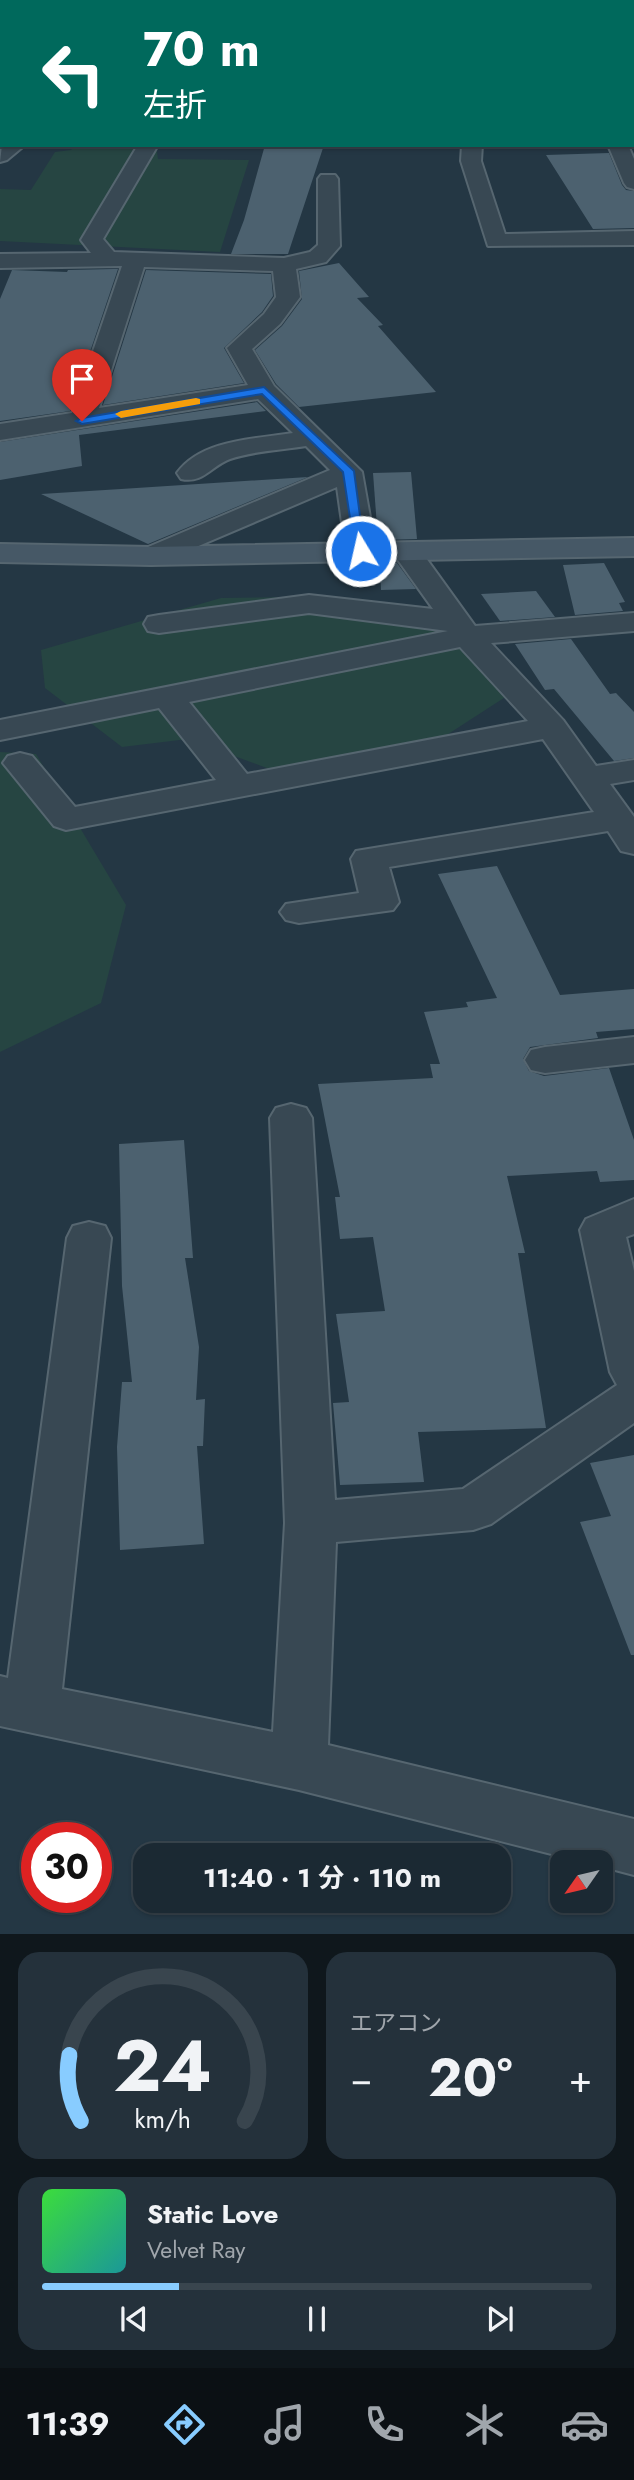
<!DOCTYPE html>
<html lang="ja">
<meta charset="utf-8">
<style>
:root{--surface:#1b2933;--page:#24313b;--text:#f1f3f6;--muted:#a0a6ac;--line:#39454e;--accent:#8cf}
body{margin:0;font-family:Jost,"Noto Sans JP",sans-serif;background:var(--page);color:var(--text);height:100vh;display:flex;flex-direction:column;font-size:26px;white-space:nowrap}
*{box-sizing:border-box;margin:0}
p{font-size:23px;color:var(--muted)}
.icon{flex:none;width:38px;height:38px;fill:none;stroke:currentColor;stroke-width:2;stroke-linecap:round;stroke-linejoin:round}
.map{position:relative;height:1934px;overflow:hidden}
.sheet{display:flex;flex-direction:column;gap:18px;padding:18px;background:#0f171c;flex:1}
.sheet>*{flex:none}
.hud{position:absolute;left:0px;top:0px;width:635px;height:147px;box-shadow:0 2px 5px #0004,0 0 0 2px var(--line);background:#00695c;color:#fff;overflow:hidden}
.needle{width:46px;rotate:236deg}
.controls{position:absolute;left:550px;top:1850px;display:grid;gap:14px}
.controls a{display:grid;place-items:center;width:63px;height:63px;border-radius:14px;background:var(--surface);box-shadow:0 2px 5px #0004,0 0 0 2px var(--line);font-size:35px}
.speed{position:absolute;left:21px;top:1822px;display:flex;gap:14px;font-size:35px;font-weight:700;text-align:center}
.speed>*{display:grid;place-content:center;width:91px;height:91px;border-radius:50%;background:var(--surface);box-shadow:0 2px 5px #0004,0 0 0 2px var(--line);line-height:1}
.speed .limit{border:10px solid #d22;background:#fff;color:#111}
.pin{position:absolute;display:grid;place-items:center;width:60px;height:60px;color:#fff;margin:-72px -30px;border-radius:50% 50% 50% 0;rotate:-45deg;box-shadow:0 0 7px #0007}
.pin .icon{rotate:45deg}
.me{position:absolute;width:77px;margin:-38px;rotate:351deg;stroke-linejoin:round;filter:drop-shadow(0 0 5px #0008)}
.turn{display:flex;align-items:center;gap:24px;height:147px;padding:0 28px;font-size:32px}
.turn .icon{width:91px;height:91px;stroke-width:2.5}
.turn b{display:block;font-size:49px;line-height:60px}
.big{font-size:52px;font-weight:700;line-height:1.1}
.sheet .card{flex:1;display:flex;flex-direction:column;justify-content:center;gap:10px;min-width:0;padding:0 24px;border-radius:21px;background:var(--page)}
.sheet .dial{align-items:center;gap:0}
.dial svg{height:182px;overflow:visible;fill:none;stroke:var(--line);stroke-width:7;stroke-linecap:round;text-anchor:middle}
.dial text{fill:var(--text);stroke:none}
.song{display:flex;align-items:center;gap:21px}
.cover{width:84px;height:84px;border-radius:10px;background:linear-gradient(135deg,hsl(120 70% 55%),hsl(180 70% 35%))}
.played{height:7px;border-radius:4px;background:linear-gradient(90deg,var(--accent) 25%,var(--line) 25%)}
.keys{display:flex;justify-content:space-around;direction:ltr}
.heat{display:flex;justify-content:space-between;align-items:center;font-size:38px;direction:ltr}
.sheet .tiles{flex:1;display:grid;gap:18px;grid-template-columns:1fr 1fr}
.card:last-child{grid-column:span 2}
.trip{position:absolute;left:133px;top:1843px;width:378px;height:70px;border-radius:21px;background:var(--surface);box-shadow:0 2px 5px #0004,0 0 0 2px var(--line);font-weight:700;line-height:70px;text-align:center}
.tab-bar{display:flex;height:112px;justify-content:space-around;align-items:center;background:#0b1014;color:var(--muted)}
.tab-bar .icon{width:49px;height:49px}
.tab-bar .active{color:var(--accent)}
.tab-bar b{font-size:32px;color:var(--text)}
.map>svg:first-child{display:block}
.green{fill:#264542}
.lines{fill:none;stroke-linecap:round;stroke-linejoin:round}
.stream{fill:#36576c;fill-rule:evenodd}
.building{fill:#4c616f}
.street-casing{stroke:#566670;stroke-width:4}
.secondary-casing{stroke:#566670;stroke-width:4}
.street{fill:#384853;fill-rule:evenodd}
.secondary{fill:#465866;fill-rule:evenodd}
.route{fill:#1a73e8;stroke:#114b97;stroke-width:2}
.slow{fill:#f59e0b}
</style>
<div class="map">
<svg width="634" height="1934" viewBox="0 0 634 1934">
<rect width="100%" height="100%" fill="#243744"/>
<!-- green -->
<g class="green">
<polygon points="76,145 156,145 158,159 249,160 220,252 0,241 0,189 31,190 55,152 71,150"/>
<polygon points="305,597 447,618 510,694 439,740 275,771 188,739 122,747 45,688 41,650 221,598"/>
<polygon points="0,752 36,754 126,905 101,1003 0,1052"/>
</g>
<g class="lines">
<!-- stream -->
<g class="stream">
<polygon points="189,0 187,2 180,2 182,0"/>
<polygon points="0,131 2,131 0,137"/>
</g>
</g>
<!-- building -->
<g class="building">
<polygon points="265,145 324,145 288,254 231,254 244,220"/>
<polygon points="609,153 622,185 626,190 634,191 634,228 593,229 546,155"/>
<polygon points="339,263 369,297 357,298 383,325 378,326 436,392 299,407 276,384 255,350 282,326 302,299 299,271"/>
<polygon points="113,269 118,269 70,411 0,421 0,299 12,270 67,272 68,270"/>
<polygon points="146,270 271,274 273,296 262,312 224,348 244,383 103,405"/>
<polygon points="257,402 266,411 79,435 82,466 0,480 0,442"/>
<polygon points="411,472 417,539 378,540 373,473"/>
<polygon points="308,477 148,544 41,494 121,489"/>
<polygon points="380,563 397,563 416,589 381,590"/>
<polygon points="604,563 625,602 619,603 623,611 575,615 563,565"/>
<polygon points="536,591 555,617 500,621 481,594"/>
<polygon points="571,639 610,694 616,693 634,712 634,758 614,761 554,689 545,690 515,644"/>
<polygon points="497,866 560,995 634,989 634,1029 596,1032 598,1038 530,1047 523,1059 529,1071 544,1076 609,1068 634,1140 634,1180 600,1182 597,1171 507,1176 525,1253 518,1253 546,1428 418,1432 424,1482 340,1485 333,1403 349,1402 336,1314 385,1311 373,1237 340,1239 335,1197 340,1197 318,1084 433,1078 430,1064 440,1064 424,1012 468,1007 466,1002 497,998 438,874"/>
<polygon points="184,1140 193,1258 185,1258 199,1347 196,1400 205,1399 203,1446 197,1446 204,1544 120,1550 117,1447 122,1382 132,1382 122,1286 119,1144"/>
<polygon points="634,1455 634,1655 631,1655 580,1522 611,1516 590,1463"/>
</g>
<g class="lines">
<!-- street casing -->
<g class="street-casing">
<g id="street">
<polygon points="190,0 207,0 189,2"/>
<rect x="0" y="7" width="2" height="10"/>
<rect x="0" y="100" width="2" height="12"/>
<polygon points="2,145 25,145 7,160 0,162"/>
<path d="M 138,145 L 158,145 L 103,239 L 114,252 L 284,258 L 310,252 L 318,245 L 318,179 L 321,175 L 335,175 L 338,179 L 340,246 L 326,262 L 296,269 L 300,297 L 280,324 L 252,349 L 274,386 L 362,472 L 376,551 L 371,557 L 361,560 L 351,557 L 346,551 L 337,487 L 161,562 L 151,565 L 141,562 L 136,556 L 141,550 L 330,470 L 306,446 C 282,450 253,451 230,459 C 211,466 203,484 181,479 L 177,473 C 201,439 256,439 293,433 L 258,399 L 0,440 L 0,424 L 72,413 L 122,266 L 0,268 L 0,254 L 91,253 L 81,240 ZM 144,267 L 273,271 L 276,297 L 264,314 L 227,348 L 248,385 L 99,408 Z"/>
<polygon points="462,145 482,145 481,161 505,234 634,231 634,245 488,246 461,161"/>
<polygon points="608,145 628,145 634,159 634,189 627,187 624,183"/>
<path d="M 408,544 L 418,547 L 475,626 L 634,613 L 634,631 L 491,643 L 563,720 L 596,766 L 634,760 L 634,780 L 610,784 L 634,817 L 634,854 L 621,851 L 608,831 L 389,867 L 399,902 L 393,910 L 299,923 L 286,920 L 280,912 L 286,904 L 359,893 L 351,859 L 356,851 L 594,812 L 543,739 L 66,830 L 54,826 L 3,763 L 8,756 L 20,753 L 32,756 L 75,807 L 216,780 L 159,708 L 0,740 L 0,720 L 448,631 L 309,613 L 159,633 L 148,631 L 144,624 L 148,617 L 159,615 L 309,595 L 433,609 L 393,553 L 398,547 ZM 460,647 L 528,721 L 247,774 L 189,702 Z"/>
<polygon points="634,1037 634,1063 545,1073 531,1070 525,1060 531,1050 545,1047"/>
<polygon points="291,1104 306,1108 312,1118 335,1500 463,1489 617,1385 610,1372 580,1230 586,1219 634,1199 634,1234 626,1237 634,1271 634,1423 491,1524 473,1530 336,1542 328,1745 634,1819 634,1875 600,1866 600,1862 583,1862 299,1790 0,1726 0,1676 8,1678 67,1238 73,1226 89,1222 105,1226 111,1238 62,1689 273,1732 285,1523 270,1118 276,1108"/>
</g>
</g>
<!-- secondary casing -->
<g class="secondary-casing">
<g id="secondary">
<rect x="0" y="60" width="2" height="10"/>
<polygon points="634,538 634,556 151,565 0,562 0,544 151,547"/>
</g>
</g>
<!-- street -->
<use href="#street" class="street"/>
<!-- secondary -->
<use href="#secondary" class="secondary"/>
</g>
<!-- route -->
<polygon class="route" points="264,387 354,471 365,553 355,551 343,472 262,394 82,424 76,421 82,418"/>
<!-- slow -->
<polygon class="slow" points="196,398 200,399 200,404 121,418 115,414 121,411"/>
</svg>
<div class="controls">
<a><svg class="needle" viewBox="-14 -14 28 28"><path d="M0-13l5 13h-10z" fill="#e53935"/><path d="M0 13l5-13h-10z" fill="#a0a6ac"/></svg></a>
</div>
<div class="speed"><div class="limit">30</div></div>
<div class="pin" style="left:82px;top:421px;background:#d93025"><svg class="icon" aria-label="arrive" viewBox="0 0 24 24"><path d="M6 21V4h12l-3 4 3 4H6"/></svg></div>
<svg class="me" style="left:361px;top:551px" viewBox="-20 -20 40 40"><circle r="17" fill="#1a73e8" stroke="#fff" stroke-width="3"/><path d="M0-11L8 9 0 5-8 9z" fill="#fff"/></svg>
<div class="trip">11:40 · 1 分 · 110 m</div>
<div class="hud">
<div class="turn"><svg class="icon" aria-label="left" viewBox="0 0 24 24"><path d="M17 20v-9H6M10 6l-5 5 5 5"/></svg><div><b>70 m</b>左折</div></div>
</div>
</div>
<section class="sheet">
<div class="tiles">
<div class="card dial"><svg viewBox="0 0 100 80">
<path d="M14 69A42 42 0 1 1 86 69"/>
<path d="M14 69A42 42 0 0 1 9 40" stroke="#8cf"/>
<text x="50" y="56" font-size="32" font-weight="700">24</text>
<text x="50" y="72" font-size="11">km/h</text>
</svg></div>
<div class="card"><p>エアコン</p>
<div class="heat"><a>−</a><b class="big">20°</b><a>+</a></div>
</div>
<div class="card">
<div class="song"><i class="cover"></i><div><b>Static Love</b><p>Velvet Ray</p></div></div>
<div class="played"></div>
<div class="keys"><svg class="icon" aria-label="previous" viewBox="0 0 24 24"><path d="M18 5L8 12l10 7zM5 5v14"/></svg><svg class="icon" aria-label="pause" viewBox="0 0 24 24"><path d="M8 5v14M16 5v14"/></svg><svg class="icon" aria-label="next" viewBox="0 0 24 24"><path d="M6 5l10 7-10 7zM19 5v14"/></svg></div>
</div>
</div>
</section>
<nav class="tab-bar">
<b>11:39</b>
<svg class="icon active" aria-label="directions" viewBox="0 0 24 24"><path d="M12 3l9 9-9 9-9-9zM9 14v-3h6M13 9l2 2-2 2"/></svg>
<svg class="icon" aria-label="music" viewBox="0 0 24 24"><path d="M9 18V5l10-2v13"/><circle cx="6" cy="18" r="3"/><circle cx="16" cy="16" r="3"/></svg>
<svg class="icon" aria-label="phone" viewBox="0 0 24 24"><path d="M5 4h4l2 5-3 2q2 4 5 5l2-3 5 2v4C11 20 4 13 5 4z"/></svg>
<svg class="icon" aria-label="climate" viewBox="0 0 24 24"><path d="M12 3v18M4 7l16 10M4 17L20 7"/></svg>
<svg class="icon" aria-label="car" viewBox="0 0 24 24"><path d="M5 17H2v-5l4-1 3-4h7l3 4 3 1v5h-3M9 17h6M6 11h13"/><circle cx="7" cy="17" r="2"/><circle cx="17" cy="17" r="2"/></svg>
</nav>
